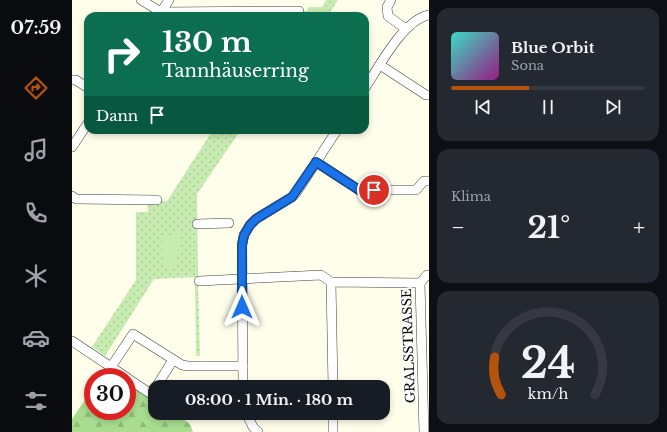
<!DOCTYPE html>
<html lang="de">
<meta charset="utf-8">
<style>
:root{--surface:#171b24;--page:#242831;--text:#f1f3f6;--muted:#9ea1a6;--line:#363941;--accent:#b45309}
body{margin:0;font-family:"Libre Baskerville",serif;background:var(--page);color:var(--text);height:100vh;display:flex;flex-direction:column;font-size:15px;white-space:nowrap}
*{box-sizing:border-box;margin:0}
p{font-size:13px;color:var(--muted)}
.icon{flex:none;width:22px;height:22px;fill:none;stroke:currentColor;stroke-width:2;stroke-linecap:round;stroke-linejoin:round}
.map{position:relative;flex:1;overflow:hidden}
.side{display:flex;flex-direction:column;gap:8px;padding:8px;background:#0d0f14;width:238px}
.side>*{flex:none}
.guide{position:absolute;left:12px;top:12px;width:285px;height:122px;border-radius:12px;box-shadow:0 2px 6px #0003;background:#0b6e4f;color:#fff;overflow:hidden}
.speed{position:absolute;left:12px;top:368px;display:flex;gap:8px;font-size:20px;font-weight:700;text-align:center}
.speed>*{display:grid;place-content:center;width:52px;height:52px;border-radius:50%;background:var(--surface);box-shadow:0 2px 6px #0003;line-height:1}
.speed .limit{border:6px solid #d22;background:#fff;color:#111}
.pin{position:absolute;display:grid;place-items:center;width:34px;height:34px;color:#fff;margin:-17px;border:2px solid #fff;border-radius:50%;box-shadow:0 1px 4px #0007}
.me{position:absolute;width:44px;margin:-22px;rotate:0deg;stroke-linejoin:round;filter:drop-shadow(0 0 3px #0008)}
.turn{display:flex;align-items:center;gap:14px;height:84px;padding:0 12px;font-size:18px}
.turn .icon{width:52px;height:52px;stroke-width:2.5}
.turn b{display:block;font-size:28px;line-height:34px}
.then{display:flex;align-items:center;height:38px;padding:0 12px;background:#0003;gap:8px;font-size:15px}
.big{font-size:30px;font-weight:800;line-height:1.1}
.side .widget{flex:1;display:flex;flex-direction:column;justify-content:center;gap:6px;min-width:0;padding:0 14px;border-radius:12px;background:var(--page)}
.side .dial{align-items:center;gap:0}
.dial svg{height:104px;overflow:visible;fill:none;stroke:var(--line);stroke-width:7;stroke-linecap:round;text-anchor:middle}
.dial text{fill:var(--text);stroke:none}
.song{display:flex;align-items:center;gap:12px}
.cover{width:48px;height:48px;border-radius:6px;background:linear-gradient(135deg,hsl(170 70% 55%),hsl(310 70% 35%))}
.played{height:4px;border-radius:2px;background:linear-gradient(90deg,var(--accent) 40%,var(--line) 40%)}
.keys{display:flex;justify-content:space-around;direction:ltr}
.heat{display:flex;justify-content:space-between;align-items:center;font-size:22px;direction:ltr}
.trip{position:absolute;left:76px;top:380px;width:242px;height:40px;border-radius:12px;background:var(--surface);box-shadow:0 2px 6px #0003;font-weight:800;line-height:40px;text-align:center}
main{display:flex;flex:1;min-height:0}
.dock{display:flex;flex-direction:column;width:72px;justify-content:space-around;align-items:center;background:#090b0e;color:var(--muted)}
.dock .icon{width:28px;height:28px}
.dock .active{color:var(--accent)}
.dock b{font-size:18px;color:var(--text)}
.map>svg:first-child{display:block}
.grass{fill:url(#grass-dots)}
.forest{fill:url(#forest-firs)}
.park{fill:#c8ebb1}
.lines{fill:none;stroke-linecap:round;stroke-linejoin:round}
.street-casing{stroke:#3e3e3e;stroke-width:10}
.street{stroke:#fff;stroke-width:9}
.route-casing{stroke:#114b97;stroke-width:10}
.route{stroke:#1a73e8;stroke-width:7}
.labels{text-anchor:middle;stroke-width:4;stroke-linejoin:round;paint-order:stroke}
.street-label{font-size:13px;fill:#0b0b0b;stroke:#fff}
</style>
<main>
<nav class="dock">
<b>07:59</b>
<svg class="icon active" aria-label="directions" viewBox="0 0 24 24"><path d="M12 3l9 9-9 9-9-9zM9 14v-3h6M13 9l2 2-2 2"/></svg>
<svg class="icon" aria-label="music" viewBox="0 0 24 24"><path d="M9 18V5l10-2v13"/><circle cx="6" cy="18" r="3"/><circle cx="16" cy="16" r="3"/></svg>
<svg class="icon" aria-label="phone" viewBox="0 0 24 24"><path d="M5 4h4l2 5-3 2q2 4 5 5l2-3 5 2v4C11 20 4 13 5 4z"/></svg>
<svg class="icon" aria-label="climate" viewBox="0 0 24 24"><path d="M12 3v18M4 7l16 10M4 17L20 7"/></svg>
<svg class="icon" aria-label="car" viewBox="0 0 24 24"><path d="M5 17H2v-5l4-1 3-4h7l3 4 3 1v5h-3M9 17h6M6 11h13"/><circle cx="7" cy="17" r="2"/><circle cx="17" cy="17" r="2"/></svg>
<svg class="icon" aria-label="filters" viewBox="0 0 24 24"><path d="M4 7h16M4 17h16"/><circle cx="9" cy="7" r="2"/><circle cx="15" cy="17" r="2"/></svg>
</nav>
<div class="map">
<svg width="357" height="432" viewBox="0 0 357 432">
<defs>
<pattern id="grass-dots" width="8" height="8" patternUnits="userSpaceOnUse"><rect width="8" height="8" fill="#c8ebb1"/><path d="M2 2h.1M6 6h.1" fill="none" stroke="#aac897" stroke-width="1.8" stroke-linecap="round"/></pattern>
<pattern id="forest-firs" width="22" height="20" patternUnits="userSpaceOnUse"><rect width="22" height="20" fill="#a8dd90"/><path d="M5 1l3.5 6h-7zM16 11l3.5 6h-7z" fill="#8fbc7b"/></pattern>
</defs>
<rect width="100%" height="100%" fill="#fffeea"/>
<!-- grass -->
<g class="grass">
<polygon points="254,0 266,0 258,12 258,16 218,16 218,11 235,11 237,7 250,7"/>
<polygon points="141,130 187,130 187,134 166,134 125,194 126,277 82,279 33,356 20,347 64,280 64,212 76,212 75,200 95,201"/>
<polygon points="123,284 126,284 128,356 124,356"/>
</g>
<!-- forest -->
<polygon class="forest" points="55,378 83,398 83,413 103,413 118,424 121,432 0,432 0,419 21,388 21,411 55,411"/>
<!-- park -->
<g class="park">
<polygon points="237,7 250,7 251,16 232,16"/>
<polygon points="109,229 109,246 106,250 106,256 105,258 107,263 101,267 93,268 93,261 90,257 90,239"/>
</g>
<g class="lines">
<!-- street casing -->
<g class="street-casing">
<g id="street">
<polyline points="69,0 89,12 227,11"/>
<polyline points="319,0 315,7 316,16 334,29"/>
<polyline points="87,15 97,0"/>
<polyline points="308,65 354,95 357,95"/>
<polyline points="0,80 4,80 16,88"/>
<path d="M 293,88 C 307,67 331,20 357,15"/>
<polyline points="0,147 16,123"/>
<polyline points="244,162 287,190 344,190 352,181 357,181"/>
<polyline points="0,196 4,199 85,200"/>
<polyline points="125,224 157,223"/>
<polyline points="127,281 249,275 259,282"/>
<polyline points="348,283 355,275 357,275"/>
<polyline points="0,341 54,377"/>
<polyline points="39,367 61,334 110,365 116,366 171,366"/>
<polyline points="55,378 79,394 83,388"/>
<polyline points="84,387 101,360"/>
<polyline points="171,387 170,245 172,235 178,225 184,219 220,197 224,193 265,130"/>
<polyline points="261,387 259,282 348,283 352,432"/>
<polyline points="174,413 181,427 186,432"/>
<polyline points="261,413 261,432"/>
</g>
</g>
<!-- street -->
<use href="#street" class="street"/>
</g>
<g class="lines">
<!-- route casing -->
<g class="route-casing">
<polyline id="route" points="170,307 170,245 172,235 178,225 184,219 220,197 244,162 287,190 302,190"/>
</g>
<!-- route -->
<use href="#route" class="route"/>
</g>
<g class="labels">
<!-- street labels -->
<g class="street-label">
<text transform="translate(336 346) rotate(-92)" y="5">GRALSSTRASSE</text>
</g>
</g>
</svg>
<div class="speed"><div class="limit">30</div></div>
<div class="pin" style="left:302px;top:190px;background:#d93025"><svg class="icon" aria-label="arrive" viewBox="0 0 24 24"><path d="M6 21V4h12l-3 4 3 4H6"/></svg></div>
<svg class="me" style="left:170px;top:307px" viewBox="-20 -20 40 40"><path d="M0-17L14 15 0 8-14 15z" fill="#1a73e8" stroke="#fff" stroke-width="4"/></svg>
<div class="trip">08:00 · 1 Min. · 180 m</div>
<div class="guide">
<div class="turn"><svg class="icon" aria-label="right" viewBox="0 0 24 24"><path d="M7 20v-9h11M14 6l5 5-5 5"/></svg><div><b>130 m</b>Tannhäuserring</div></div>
<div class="then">Dann<svg class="icon" aria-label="arrive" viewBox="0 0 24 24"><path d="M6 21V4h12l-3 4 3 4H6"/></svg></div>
</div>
</div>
<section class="side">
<div class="widget">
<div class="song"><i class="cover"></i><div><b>Blue Orbit</b><p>Sona</p></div></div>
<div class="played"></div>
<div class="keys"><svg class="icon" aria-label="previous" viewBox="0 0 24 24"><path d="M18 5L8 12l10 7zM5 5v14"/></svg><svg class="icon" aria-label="pause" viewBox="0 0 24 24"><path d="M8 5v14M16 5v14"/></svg><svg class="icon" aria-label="next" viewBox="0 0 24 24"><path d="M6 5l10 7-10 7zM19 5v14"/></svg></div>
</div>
<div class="widget"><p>Klima</p>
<div class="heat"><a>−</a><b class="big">21°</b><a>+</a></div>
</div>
<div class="widget dial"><svg viewBox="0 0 100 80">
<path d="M14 69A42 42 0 1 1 86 69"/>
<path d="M14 69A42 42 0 0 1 9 40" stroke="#b45309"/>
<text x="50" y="56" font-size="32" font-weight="700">24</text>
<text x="50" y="72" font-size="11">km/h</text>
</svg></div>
</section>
</main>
